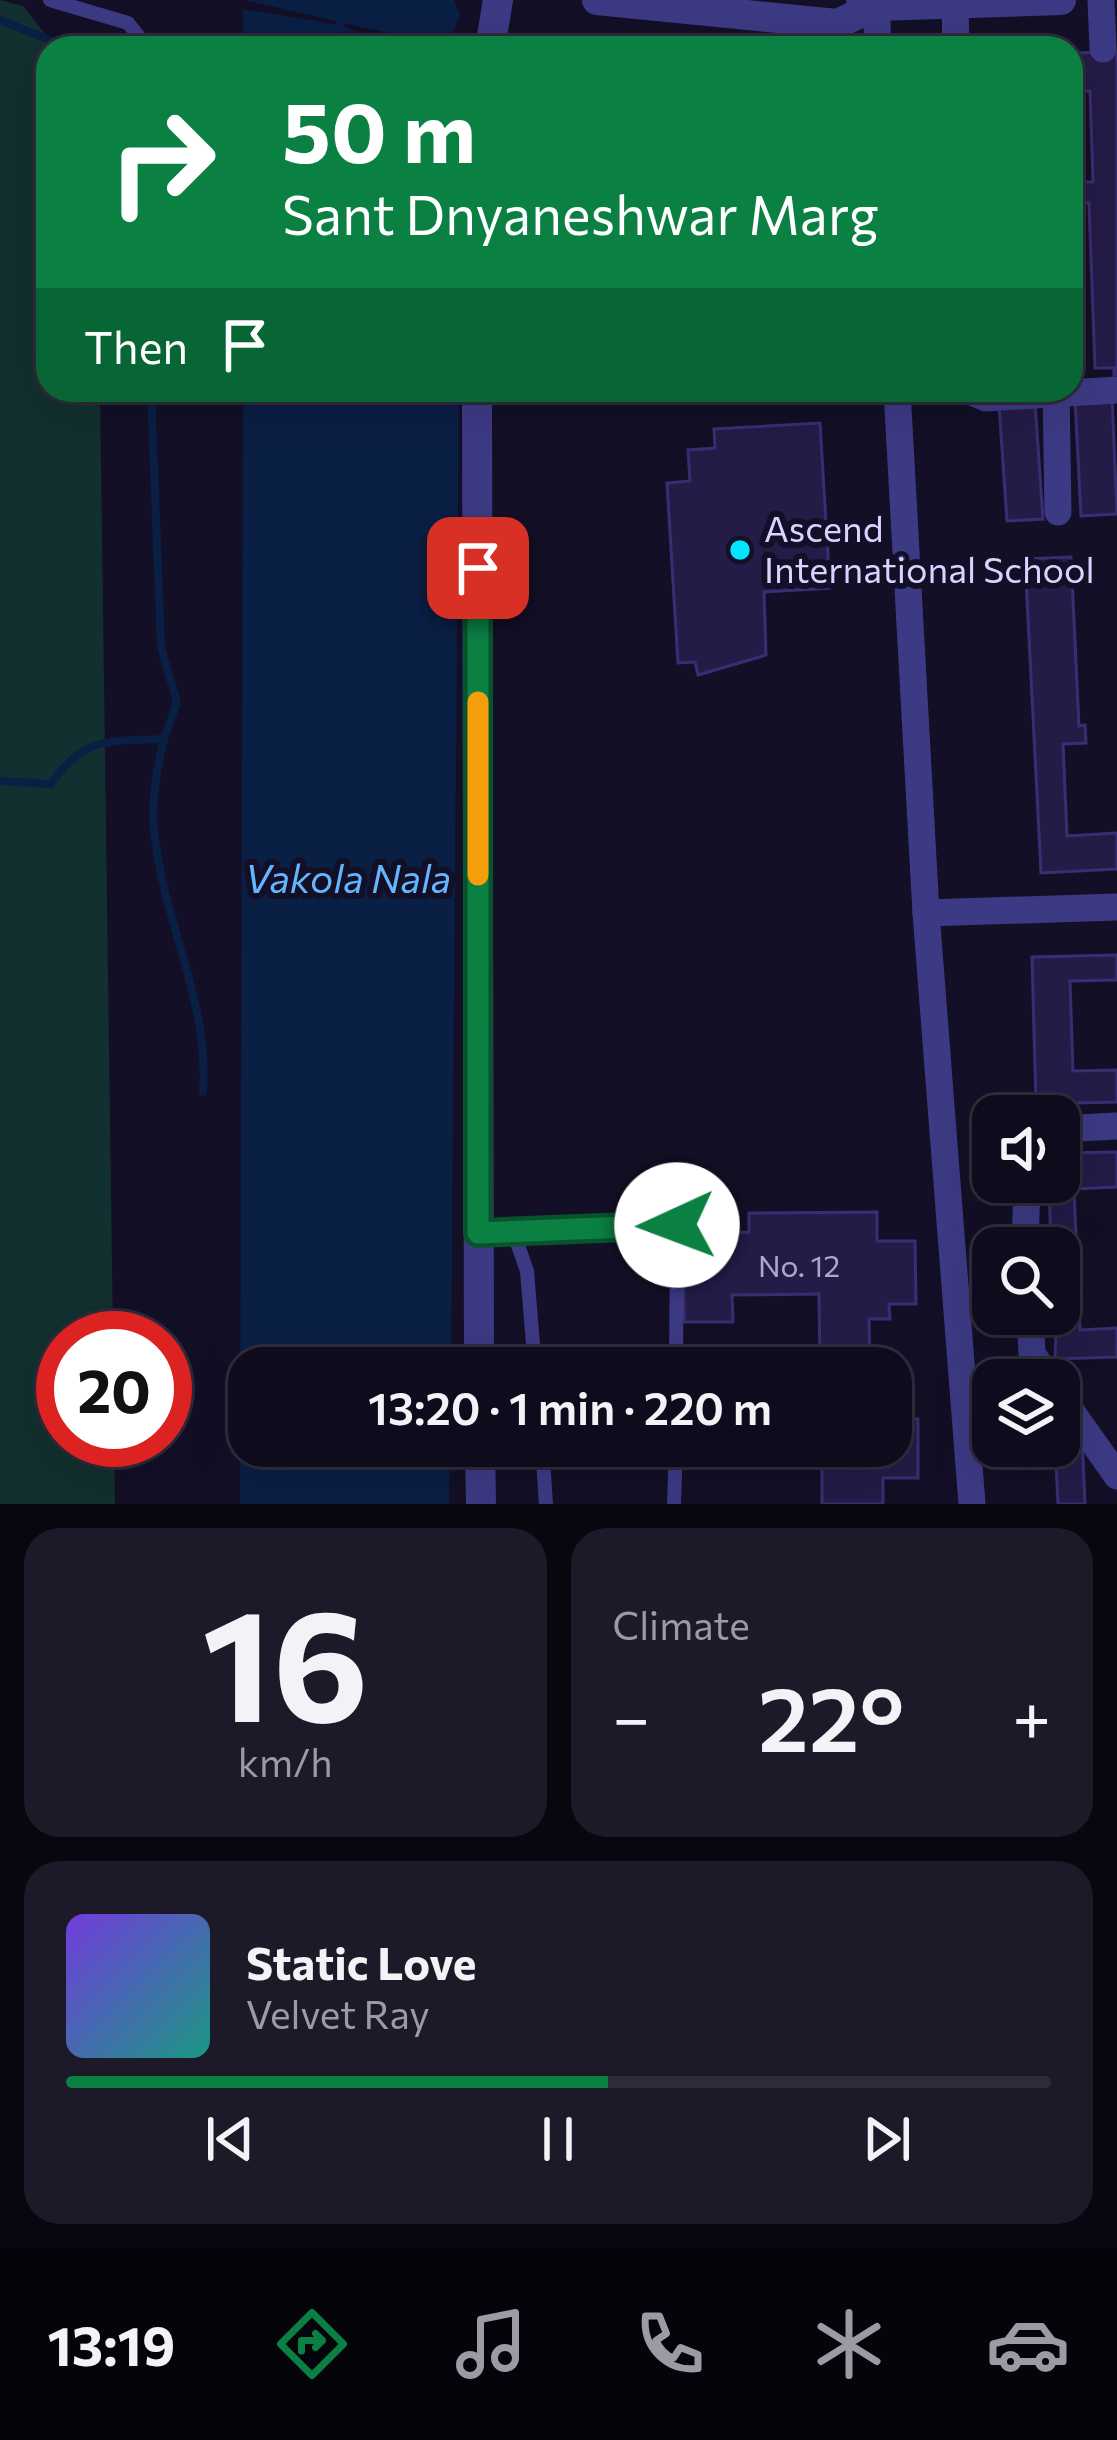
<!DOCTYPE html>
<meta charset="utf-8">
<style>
:root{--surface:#0e0b1c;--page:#1c1929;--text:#f1f3f6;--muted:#9b9ba3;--line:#2e2b3b;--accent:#0b8043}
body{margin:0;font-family:Commissioner,sans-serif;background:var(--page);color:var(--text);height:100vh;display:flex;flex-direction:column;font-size:45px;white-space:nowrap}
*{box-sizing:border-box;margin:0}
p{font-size:39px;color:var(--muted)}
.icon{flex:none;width:66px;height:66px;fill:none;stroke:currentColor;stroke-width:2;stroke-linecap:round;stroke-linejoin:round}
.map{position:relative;height:1504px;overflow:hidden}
.sheet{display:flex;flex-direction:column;gap:24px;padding:24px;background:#08060f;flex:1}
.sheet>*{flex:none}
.top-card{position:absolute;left:36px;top:36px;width:1047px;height:366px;border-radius:36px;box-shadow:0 12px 48px #0002,0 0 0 3px var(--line);background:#0b8043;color:#fff;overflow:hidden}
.buttons{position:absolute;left:972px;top:1095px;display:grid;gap:24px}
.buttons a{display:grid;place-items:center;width:108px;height:108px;border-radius:24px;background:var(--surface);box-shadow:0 12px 48px #0002,0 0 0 3px var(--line);font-size:60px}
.speed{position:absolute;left:36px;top:1311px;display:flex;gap:24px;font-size:60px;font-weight:700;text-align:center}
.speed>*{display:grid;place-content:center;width:156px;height:156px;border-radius:50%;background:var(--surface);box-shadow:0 12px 48px #0002,0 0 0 3px var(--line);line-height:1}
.speed .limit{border:18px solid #d22;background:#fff;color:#111}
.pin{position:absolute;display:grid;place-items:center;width:102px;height:102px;color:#fff;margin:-51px;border-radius:24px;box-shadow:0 6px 18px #0006}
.me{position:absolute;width:132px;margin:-66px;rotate:268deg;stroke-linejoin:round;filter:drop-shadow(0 0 9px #0008)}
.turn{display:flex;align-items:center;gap:42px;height:252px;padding:0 48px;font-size:54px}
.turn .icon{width:156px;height:156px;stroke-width:2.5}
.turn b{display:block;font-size:84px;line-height:102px}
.then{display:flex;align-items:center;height:114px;padding:0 48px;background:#0003;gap:24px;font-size:45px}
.big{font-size:90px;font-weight:600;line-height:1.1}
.sheet .widget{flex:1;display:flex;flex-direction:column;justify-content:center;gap:18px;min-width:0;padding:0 42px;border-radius:36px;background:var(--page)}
.sheet .dial{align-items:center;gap:0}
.dial b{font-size:156px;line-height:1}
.song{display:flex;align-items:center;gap:36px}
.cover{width:144px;height:144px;border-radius:18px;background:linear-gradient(135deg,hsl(260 70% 55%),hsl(170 70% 35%))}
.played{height:12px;border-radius:6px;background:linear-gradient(90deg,var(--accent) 55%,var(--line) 55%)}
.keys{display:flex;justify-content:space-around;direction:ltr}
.heat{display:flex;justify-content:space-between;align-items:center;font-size:66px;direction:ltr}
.sheet .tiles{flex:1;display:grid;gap:24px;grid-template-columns:1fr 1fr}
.widget:last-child{grid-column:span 2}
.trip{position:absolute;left:228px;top:1347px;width:684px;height:120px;border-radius:36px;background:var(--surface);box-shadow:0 12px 48px #0002,0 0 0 3px var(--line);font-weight:600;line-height:120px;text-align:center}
.tabs{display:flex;height:192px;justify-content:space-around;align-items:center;background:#06040b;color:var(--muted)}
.tabs .icon{width:84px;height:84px}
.tabs .current{color:var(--accent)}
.tabs b{font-size:54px;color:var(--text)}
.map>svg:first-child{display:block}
.green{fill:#12302f}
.water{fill:#0a1f44}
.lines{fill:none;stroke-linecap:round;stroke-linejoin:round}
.stream{stroke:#0a1f44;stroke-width:8}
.building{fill:#241b47;stroke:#3b2d73;stroke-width:3}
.service{stroke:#3d3a85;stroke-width:14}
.minor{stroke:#3d3a85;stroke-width:27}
.tertiary{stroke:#3d3a85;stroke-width:30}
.route-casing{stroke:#07532c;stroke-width:30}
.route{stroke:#0b8043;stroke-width:21}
.slow{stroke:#f59e0b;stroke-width:21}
.poi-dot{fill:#00e5ff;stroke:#130f26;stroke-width:4.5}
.labels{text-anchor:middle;stroke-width:12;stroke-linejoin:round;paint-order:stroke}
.number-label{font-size:30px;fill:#aca6d1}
.poi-label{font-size:36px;fill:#d9d4ff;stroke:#130f26;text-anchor:start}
.water-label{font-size:39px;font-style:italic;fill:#62b6ff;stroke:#130f26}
</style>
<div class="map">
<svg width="1117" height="1504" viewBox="0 0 1117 1504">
<rect width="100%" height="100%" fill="#130f26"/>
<!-- green -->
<polygon class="green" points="0,0 23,6 56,48 48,48 48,390 100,390 113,1338 63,1338 63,1440 114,1440 115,1504 0,1504"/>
<!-- water -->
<g class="water">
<polygon points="244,0 454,0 460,15 448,47"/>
<polygon points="243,9 340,25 399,48 243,48"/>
<polygon points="243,390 459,390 451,1368 249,1368 249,1446 450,1446 449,1504 240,1504"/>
</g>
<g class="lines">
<!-- stream -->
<g class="stream">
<polyline points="0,20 69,48"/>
<polyline points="340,48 341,0"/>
<path d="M 164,739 C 157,769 151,799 154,830 C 162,918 210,1003 203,1092"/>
<path d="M 0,781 L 51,784 C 83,736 111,741 164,739 L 177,702 L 161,647 L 151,390"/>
</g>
</g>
<!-- building -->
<g class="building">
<polygon points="1117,52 1117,375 1114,375 1114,368 1095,368 1089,203 1079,203 1079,182 1093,182 1090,91 1071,92 1071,53"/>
<polygon points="1112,397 1117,514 1081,516 1075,399"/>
<polygon points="1035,403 1043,519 1007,521 999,405"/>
<polygon points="820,423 830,588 764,592 766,655 698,675 695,662 678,663 667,483 690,481 688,450 715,448 714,429"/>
<polygon points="1071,557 1079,726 1085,725 1086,743 1063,744 1067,836 1117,833 1117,869 1041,873 1025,559"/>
<polygon points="1117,955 1117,980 1070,981 1073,1071 1117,1070 1117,1102 1036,1104 1032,957"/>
<polygon points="1117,1152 1117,1187 1074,1189 1080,1330 1117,1328 1117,1357 1055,1359 1059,1248 1051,1248 1049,1182 1059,1182 1059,1153"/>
<polygon points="877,1212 877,1241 915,1241 916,1304 889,1304 890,1319 869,1319 870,1368 820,1368 819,1294 732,1295 733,1322 684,1322 683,1233 749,1232 749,1213"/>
<polygon points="891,1419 918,1419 918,1478 883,1478 883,1504 822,1504 822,1446 891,1446"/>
<polygon points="1059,1435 1082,1435 1085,1504 1058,1504 1055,1446"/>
</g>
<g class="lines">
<!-- service -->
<g class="service">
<polyline points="50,0 128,23 148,48"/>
<polyline points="513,1231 527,1271 535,1368"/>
<polyline points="478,1233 677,1225 676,1368"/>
<polyline points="542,1446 546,1504"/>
<polyline points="674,1504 676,1446"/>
</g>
<!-- minor -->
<g class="minor">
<polyline points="876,0 878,48"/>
<polyline points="1101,0 1103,49"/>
<polyline points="955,3 956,48"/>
<polyline points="897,390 926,913 972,1504"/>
<polyline points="967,390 986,398 1117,390"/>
<polyline points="1056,390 1058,512"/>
<polyline points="926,913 1117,907"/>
<polyline points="1059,1129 1117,1126"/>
<polyline points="1025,1248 1027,1182"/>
<polyline points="1030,1314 1032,1354 1050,1380"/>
<polyline points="1059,1394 1117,1476"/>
</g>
<!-- tertiary -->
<g class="tertiary">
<polyline points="597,0 837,24 876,6"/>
<polyline points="861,0 876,6 1061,0"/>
<polyline points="490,48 498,0"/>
<polyline points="477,390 479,1368"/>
<polyline points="480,1446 481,1504"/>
</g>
</g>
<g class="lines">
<!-- route casing -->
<g class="route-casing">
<polyline id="route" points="478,568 478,1233 677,1225"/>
</g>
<!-- route -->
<use href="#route" class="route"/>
<!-- slow -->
<polyline class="slow" points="478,702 478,875"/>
</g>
<!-- markers -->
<circle class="poi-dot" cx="740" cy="550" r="12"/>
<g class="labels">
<!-- number labels -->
<g class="number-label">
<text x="799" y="1277">No. 12</text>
</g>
<!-- poi labels -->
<g class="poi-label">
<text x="764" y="542">Ascend<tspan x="764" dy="41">International School</tspan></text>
</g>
<!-- water labels -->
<g class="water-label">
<text x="348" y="893">Vakola Nala</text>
</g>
</g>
</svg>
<div class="buttons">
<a><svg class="icon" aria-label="sound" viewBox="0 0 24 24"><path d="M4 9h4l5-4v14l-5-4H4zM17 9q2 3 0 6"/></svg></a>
<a><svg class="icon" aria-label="search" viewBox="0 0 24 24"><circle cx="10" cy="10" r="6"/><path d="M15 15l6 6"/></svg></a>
<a><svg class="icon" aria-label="layers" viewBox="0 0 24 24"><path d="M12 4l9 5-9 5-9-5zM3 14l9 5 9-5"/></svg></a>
</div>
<div class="speed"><div class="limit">20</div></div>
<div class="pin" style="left:478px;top:568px;background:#d93025"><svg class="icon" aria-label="arrive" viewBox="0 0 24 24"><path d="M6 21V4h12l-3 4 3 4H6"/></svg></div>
<svg class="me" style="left:677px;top:1225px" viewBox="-20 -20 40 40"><circle r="19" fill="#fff"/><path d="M0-13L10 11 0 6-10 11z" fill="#0b8043"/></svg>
<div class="trip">13:20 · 1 min · 220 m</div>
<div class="top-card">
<div class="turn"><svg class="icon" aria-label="right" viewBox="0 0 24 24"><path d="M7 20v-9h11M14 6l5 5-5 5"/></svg><div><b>50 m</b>Sant Dnyaneshwar Marg</div></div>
<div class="then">Then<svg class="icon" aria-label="arrive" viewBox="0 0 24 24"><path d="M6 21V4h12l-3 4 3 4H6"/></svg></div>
</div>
</div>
<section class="sheet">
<div class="tiles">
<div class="widget dial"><b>16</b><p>km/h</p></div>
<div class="widget"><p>Climate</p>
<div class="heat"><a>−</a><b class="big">22°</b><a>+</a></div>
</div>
<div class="widget">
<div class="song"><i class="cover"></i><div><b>Static Love</b><p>Velvet Ray</p></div></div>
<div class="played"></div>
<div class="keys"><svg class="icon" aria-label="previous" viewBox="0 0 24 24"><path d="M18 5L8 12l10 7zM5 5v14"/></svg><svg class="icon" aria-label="pause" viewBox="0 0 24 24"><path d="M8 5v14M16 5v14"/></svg><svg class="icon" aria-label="next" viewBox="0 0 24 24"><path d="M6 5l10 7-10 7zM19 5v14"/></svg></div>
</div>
</div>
</section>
<nav class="tabs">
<b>13:19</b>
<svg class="icon current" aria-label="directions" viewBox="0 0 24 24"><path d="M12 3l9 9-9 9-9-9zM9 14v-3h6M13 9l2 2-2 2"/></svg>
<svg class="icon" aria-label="music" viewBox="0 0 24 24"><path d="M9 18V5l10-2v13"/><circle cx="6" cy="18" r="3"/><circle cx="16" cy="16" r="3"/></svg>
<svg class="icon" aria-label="phone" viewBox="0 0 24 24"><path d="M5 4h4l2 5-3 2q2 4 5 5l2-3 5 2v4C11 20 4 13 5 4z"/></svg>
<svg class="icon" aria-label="climate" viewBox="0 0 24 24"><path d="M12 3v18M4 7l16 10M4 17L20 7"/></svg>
<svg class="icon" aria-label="car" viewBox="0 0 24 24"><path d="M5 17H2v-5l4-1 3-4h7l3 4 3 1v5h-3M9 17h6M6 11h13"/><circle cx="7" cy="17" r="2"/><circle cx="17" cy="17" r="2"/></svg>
</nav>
